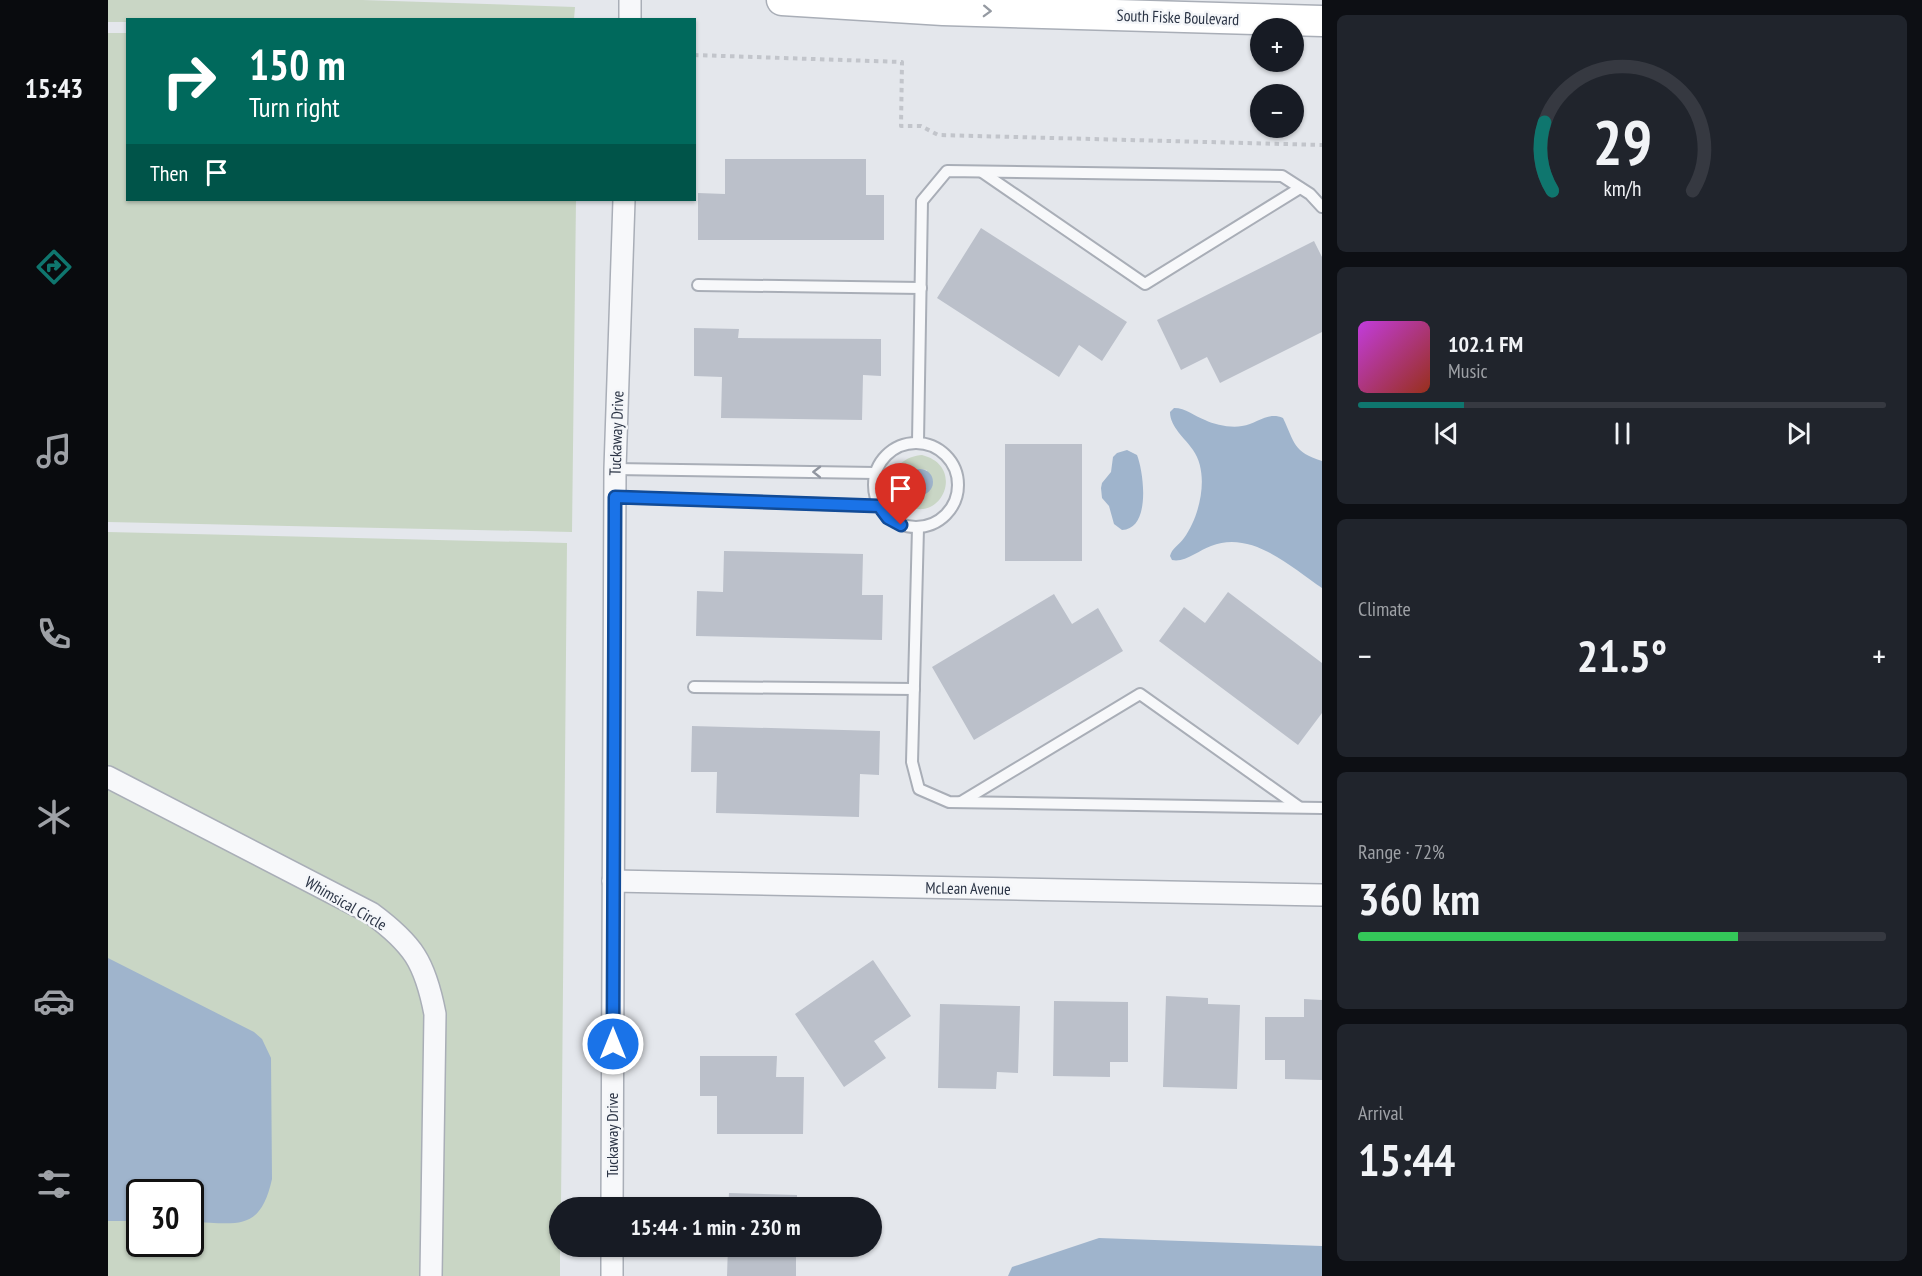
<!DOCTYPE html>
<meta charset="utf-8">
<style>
:root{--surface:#171b24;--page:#20242c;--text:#f1f3f6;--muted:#9ea1a6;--line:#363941;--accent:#0f766e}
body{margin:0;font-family:"PT Sans Narrow",sans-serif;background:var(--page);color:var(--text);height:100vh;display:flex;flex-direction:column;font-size:22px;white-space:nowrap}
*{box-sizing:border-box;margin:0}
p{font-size:20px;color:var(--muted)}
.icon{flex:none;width:33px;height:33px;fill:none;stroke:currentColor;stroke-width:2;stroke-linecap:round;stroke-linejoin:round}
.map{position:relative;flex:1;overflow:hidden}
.panel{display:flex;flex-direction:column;gap:15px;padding:15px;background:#0d0f14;width:600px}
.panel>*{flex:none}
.hud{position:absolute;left:18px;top:18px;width:570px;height:183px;border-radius:0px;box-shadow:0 2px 4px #0004;background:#00695c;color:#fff;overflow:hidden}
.fabs{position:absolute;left:1142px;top:18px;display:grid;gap:12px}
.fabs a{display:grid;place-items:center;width:54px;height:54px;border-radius:50%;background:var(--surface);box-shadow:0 2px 4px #0004;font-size:30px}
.speed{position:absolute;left:18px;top:1179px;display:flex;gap:12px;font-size:30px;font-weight:700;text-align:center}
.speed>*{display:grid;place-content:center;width:78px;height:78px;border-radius:50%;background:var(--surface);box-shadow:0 2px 4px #0004;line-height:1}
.speed .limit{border:3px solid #111;border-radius:9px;background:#fff;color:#111}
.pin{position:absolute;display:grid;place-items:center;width:51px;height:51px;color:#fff;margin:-62px -26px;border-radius:50% 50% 50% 0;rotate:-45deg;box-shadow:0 0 6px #0007}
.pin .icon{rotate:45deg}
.me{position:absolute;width:66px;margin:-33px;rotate:0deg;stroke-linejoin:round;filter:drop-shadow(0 0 4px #0008)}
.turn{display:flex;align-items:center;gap:21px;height:126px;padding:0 24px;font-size:27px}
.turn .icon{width:78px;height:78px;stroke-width:2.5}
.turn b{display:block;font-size:42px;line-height:51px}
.then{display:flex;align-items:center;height:57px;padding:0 24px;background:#0003;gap:12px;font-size:22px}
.big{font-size:45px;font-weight:700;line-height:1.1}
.panel .widget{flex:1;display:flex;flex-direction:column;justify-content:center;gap:9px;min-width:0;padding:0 21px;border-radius:9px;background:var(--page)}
.panel .dial{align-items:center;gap:0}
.dial svg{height:156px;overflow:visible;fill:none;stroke:var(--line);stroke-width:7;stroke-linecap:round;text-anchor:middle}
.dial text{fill:var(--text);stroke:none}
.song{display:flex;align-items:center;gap:18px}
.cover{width:72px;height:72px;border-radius:9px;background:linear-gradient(135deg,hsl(290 70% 55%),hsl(10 70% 35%))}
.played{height:6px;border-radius:3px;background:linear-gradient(90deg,var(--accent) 20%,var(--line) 20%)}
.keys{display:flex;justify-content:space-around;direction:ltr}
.heat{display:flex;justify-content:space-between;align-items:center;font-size:33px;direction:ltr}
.charge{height:9px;border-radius:4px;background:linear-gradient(90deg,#34c759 72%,var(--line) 0)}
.trip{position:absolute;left:441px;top:1197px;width:333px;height:60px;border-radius:30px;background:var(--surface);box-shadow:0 2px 4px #0004;font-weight:700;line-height:60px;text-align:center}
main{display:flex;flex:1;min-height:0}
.tab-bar{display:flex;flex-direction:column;width:108px;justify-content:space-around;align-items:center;background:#090b0e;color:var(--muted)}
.tab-bar .icon{width:42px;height:42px}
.tab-bar .selected{color:var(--accent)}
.tab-bar b{font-size:27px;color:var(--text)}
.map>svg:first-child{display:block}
.green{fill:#c9d6c5;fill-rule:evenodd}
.water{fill:#9fb4cc}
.building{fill:#bbc0ca}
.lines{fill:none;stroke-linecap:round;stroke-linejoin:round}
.service-casing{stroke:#a9aeb7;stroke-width:14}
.minor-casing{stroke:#a9aeb7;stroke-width:24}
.secondary-casing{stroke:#a9aeb7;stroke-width:33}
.path{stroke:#c2c5cb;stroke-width:4;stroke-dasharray:4.5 4.5;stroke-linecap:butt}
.service{stroke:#f7f8fa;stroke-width:10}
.minor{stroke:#f7f8fa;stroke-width:21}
.secondary{stroke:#fff;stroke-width:30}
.oneway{stroke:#959aa2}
.oneway2{stroke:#9196a0}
.route-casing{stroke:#114b97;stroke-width:15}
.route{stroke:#1a73e8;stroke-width:10}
.labels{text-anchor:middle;stroke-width:5;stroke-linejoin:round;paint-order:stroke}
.street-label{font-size:16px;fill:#2b3445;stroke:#f4f6f9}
</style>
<main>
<nav class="tab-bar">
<b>15:43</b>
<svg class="icon selected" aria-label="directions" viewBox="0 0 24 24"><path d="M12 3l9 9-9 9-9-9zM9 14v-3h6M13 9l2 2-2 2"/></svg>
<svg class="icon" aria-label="music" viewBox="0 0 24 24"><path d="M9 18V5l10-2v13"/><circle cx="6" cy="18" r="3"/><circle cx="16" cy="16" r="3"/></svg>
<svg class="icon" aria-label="phone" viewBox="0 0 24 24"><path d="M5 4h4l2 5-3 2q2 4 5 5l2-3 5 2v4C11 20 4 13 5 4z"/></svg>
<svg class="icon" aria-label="climate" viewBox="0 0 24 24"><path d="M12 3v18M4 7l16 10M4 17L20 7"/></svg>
<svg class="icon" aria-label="car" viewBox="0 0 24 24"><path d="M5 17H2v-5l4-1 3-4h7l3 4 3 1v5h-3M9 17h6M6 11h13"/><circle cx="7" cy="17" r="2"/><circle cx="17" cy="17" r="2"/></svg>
<svg class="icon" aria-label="filters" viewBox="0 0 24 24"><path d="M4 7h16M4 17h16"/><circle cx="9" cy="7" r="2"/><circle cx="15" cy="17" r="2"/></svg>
</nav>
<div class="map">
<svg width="1214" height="1276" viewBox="0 0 1214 1276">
<rect width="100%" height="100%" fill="#e4e7ec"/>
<!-- green -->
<g class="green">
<polygon points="0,0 254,0 467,7 466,19 20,20 19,22 0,22"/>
<polygon points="0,33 19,33 20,200 468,200 464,532 0,522"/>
<path d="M 814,455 C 858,466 834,523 800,506 C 793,502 788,496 786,489 C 780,469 797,456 814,455 ZM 812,469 L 819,470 L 805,493 L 800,488 L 799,481 L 806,470 Z"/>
<path d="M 0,532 L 459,543 L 453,1207 L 452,1208 L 452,1276 L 0,1276 ZM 32,1192 L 82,1192 L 82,1244 L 32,1244 Z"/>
</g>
<!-- water -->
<g class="water">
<path d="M 1066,408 C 1078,408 1086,416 1097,420 C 1107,425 1123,428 1134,426 C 1149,424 1160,411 1175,418 C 1187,443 1185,452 1214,461 L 1214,588 C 1183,567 1144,530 1103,546 C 1091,550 1077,563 1064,560 L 1062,556 C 1064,548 1071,545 1076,538 C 1092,516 1102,474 1085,450 C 1077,438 1062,427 1062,412 Z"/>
<path d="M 1019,450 L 1029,455 C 1036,473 1043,529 1014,530 L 1006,524 L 1001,506 L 994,498 L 993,488 L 994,483 L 1003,472 L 1005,457 L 1009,453 Z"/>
<circle cx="812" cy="482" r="13"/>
<path d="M 0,958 L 146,1032 L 154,1039 L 163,1058 L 164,1179 C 152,1233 129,1223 83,1222 L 82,1192 L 32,1192 L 31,1221 L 0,1221 Z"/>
<polygon points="991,1238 1214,1246 1214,1276 900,1276 904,1267"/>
</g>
<!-- building -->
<g class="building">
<polygon points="617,159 758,159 758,195 776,195 776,240 590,240 590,193 617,194"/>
<polygon points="873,228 1019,322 994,361 971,345 951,377 829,298"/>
<polygon points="1206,241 1214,257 1214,332 1112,383 1099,357 1073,370 1049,320"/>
<polygon points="586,328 631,329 630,338 773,339 773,376 755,375 754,420 613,418 614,377 586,376"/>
<rect x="897" y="444" width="77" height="117"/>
<polygon points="616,551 755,554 754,595 775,595 774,640 588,636 589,591 615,592"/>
<polygon points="1120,592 1214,663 1214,713 1190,745 1051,641 1076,607 1097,623"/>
<polygon points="946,594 964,624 990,608 1015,651 866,740 824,667"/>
<polygon points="584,726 772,731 771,775 752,774 751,817 608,813 609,772 583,772"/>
<polygon points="765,960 803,1016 766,1041 778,1058 736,1087 687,1014"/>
<polygon points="1058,996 1100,998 1100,1004 1132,1005 1129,1089 1055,1087"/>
<polygon points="1196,999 1214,1000 1214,1080 1177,1079 1177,1060 1157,1060 1157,1017 1196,1017"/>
<polygon points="946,1001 1020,1002 1020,1062 1002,1062 1002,1077 945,1076"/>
<polygon points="832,1004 912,1006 910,1073 889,1072 888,1089 830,1088"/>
<polygon points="592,1056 669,1056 668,1077 696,1077 695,1134 609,1134 609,1096 592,1096"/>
<polygon points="621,1193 689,1195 689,1208 620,1208"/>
<polygon points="620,1246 688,1246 688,1276 619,1276"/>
</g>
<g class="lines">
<!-- service casing -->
<g class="service-casing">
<g id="service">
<polyline points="874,172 1037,284 1192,188"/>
<polyline points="590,285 813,288"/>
<polyline points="810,442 814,201 839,171 1174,176 1202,194 1214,207"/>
<circle cx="808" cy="485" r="42"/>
<polyline points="507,469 767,473"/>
<polyline points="507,497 771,506"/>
<polyline points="810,528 804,762 811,789 841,802 1214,808"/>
<polyline points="586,687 806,689"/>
<polyline points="853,802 1032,694 1191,807"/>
</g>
</g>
<!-- minor casing -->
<g class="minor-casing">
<g id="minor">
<polyline points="522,20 522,0"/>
<path d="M 0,777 L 263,913 C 305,944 317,962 327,1014 L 323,1276"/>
<polyline points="505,881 1214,895"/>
<polyline points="504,1208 507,469 516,200"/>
<polyline points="504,1276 504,1246"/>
</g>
</g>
<!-- secondary casing -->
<g class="secondary-casing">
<polyline id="secondary" points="674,0 835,10 1214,21"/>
</g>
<!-- path -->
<polyline class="path" points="586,55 794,62 793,126 813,126 830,135 1214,145"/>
<!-- service -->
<use href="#service" class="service"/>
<!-- minor -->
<use href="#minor" class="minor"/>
<!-- secondary -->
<use href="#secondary" class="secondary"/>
</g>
<!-- one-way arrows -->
<defs><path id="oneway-chevron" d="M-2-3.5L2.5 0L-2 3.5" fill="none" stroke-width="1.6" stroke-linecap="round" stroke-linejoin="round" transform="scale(1.5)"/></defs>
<use class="oneway" href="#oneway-chevron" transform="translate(879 11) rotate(2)"/>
<use class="oneway2" href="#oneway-chevron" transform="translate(709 472) rotate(-179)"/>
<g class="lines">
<!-- route casing -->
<g class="route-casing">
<polyline id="route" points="505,1044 507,497 771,506 780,518 793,525"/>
</g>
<!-- route -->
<use href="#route" class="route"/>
</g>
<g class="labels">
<!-- street labels -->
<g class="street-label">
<text transform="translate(1070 17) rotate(2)" y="6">South Fiske Boulevard</text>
<text transform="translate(508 433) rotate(-88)" y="6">Tuckaway Drive</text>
<text transform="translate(860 888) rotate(1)" y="6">McLean Avenue</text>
<text transform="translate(238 903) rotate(30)" y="6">Whimsical Circle</text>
<text transform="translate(504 1135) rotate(-90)" y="6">Tuckaway Drive</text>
</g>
</g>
</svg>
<div class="fabs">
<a>+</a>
<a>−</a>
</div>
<div class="speed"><div class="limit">30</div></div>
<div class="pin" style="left:793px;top:525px;background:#d93025"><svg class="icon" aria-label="arrive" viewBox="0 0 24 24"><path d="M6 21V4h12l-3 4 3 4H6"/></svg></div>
<svg class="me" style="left:505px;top:1044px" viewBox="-20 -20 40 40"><circle r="17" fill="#1a73e8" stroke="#fff" stroke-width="3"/><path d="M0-11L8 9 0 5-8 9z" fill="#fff"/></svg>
<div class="trip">15:44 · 1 min · 230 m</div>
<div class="hud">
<div class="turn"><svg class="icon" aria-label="right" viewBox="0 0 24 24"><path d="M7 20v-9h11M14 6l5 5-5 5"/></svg><div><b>150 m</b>Turn right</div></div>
<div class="then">Then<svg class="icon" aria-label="arrive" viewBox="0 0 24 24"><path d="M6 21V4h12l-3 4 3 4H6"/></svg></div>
</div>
</div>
<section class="panel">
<div class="widget dial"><svg viewBox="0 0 100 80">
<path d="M14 69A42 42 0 1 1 86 69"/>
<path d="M14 69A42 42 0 0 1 10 34" stroke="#0f766e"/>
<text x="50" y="56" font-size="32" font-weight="700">29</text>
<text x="50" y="72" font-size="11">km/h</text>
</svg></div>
<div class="widget">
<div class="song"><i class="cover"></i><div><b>102.1 FM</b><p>Music</p></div></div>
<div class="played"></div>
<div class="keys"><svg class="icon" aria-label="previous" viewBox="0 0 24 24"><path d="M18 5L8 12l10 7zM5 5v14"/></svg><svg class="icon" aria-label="pause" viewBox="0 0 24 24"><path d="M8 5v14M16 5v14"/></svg><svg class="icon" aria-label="next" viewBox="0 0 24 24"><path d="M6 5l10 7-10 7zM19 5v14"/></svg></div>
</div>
<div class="widget"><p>Climate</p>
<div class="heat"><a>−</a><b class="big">21.5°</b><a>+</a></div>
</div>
<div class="widget"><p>Range · 72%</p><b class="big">360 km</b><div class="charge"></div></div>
<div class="widget"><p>Arrival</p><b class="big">15:44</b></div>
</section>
</main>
